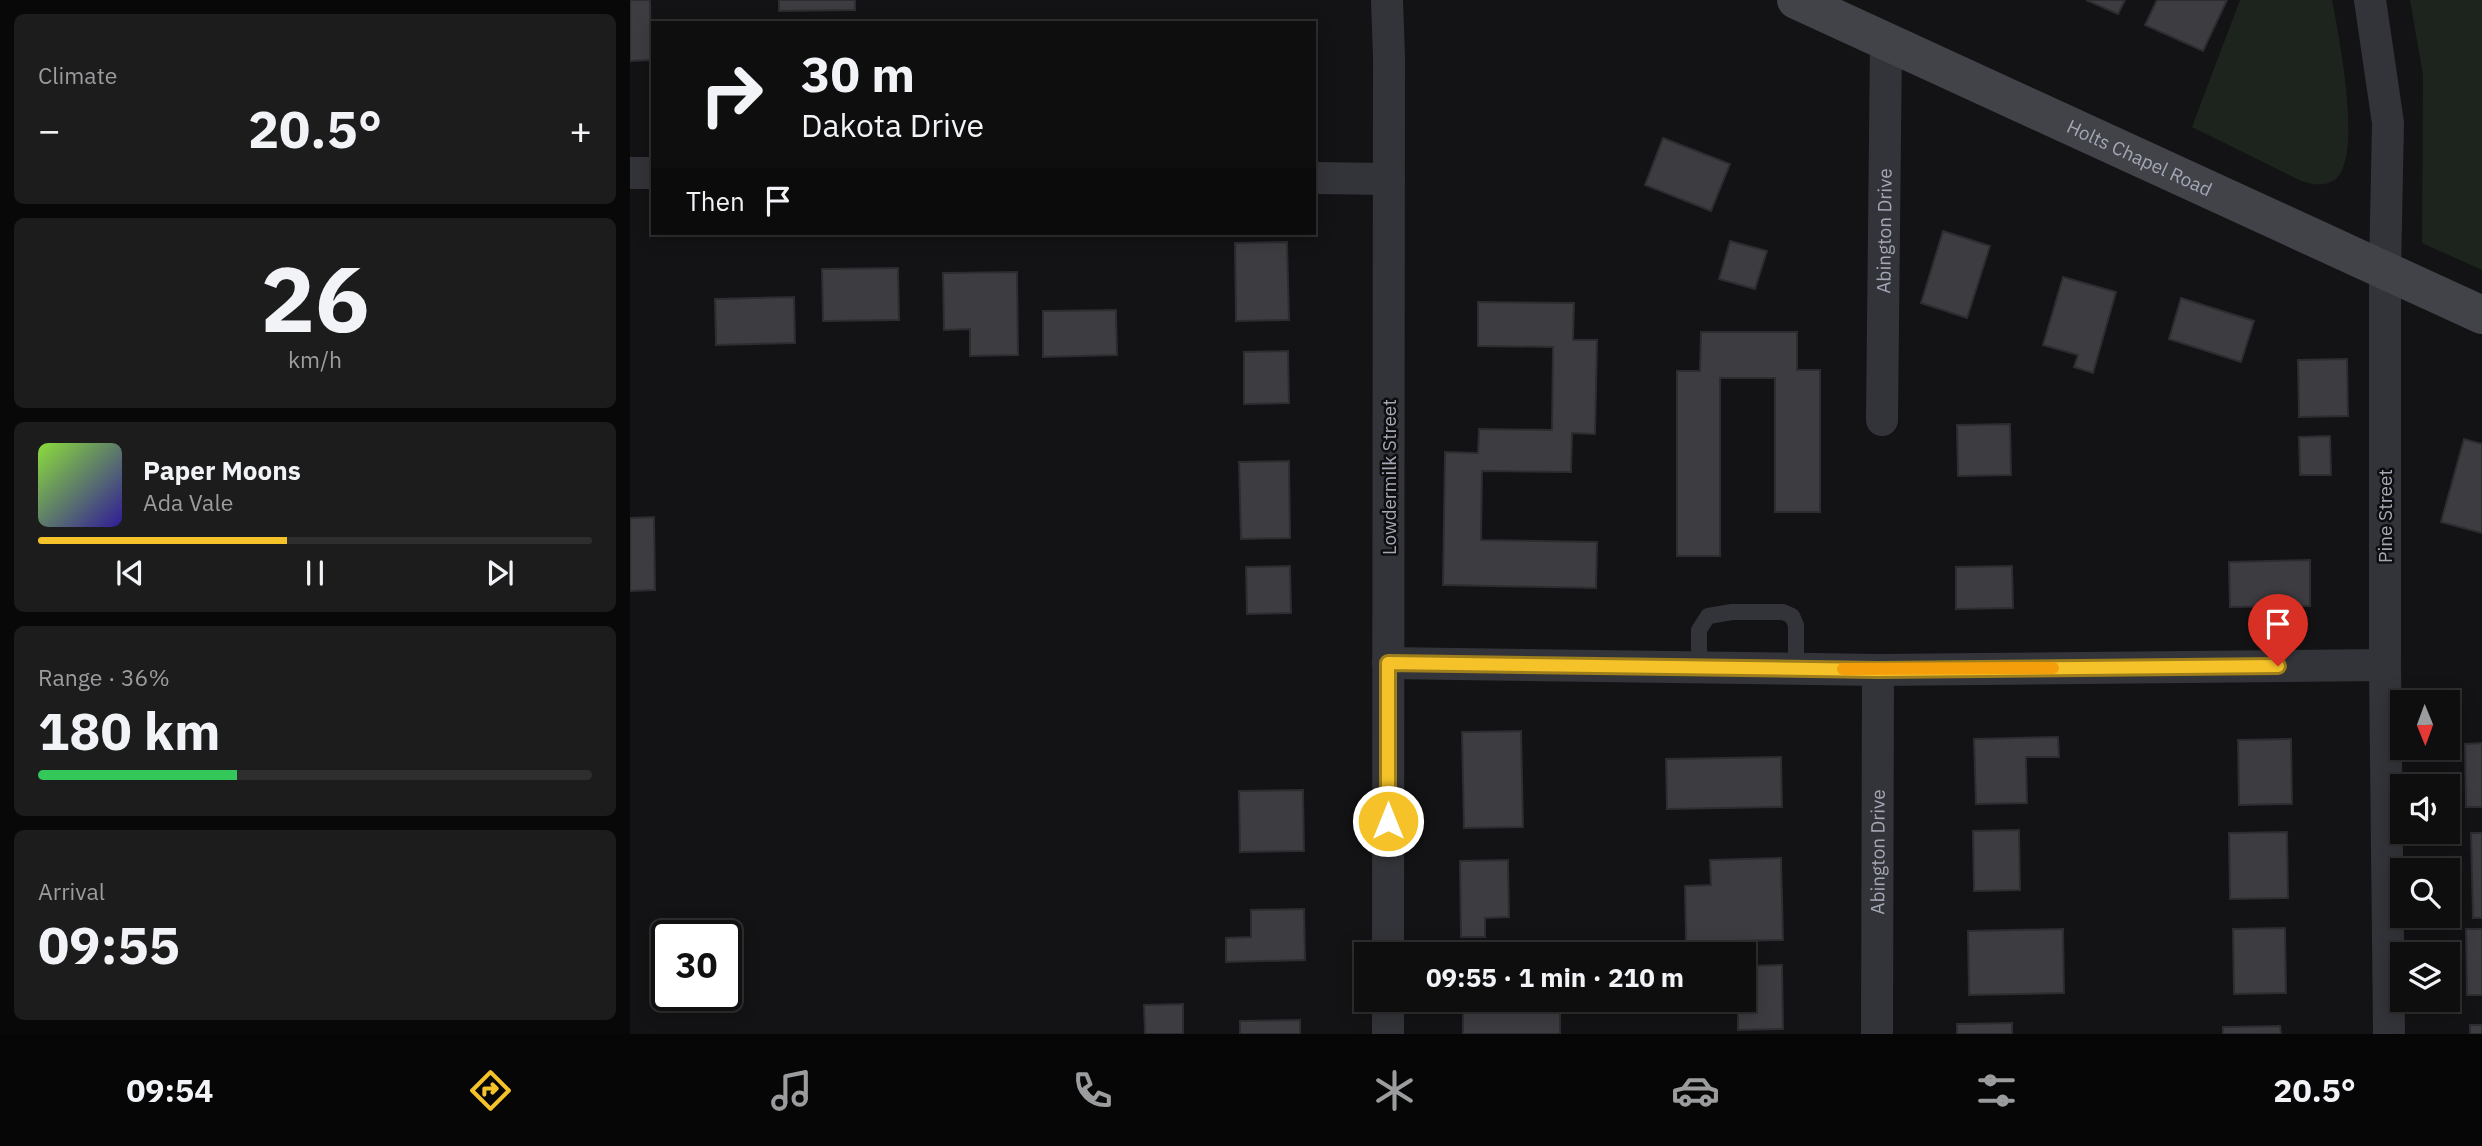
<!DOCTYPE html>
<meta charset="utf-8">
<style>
:root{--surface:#0e0e0f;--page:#1c1c1d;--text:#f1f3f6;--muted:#9b9c9e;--line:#2e2e2f;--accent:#f5c329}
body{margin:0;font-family:"IBM Plex Sans",sans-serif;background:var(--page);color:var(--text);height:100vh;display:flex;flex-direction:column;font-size:26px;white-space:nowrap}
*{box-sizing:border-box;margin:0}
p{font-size:23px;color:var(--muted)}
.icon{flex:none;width:38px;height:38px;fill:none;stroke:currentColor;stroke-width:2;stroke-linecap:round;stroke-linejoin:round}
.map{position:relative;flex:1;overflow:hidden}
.panel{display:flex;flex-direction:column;gap:14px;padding:14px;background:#080808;width:630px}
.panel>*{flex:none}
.banner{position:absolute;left:21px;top:21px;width:665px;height:214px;border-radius:0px;box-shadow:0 4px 18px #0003,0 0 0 2px var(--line);background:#0e0e0f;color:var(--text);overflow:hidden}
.needle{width:46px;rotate:179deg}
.controls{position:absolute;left:1760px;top:690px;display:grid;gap:14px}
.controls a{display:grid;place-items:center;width:70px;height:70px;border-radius:0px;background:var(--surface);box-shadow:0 4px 18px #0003,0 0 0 2px var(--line);font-size:35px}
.speed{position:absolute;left:21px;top:920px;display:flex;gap:14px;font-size:35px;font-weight:700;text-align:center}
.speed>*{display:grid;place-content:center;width:91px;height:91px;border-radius:50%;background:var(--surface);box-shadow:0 4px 18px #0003,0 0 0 2px var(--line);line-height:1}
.speed .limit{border:4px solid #111;border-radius:10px;background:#fff;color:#111}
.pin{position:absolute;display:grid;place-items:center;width:60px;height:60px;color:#fff;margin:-72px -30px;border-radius:50% 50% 50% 0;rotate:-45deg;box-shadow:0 0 7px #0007}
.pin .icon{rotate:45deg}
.me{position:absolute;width:77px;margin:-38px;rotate:0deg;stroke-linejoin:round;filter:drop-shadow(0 0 5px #0008)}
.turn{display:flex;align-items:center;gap:24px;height:147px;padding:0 35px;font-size:32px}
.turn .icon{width:91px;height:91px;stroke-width:2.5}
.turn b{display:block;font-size:49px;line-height:60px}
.then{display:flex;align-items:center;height:66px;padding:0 35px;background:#0003;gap:14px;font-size:26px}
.big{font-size:52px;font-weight:700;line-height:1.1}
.panel .card{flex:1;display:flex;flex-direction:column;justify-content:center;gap:10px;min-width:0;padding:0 24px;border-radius:10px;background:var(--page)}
.panel .dial{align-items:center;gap:0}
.dial b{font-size:91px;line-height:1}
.song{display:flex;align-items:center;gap:21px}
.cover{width:84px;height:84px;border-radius:10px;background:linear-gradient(135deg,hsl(90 70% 55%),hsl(250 70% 35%))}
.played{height:7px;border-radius:4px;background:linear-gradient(90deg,var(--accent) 45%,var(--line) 45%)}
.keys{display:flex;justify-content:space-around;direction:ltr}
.heat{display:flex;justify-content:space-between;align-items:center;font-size:38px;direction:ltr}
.charge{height:10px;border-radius:5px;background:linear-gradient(90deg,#34c759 36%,var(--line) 0)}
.trip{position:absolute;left:724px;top:942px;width:402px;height:70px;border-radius:0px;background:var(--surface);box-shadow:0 4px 18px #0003,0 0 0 2px var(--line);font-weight:700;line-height:70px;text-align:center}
.dock{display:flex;height:112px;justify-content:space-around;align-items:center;background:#060606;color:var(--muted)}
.dock .icon{width:49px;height:49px}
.dock .current{color:var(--accent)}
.dock b{font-size:32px;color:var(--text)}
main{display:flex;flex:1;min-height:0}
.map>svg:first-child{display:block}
.green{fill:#1d241e}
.building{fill:#3d3c41;stroke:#2d2c30;stroke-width:2}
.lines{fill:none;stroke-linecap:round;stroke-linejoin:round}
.lane{stroke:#333439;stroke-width:16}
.street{stroke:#333439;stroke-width:32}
.secondary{stroke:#414349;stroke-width:38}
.route-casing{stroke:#9f7f1b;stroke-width:18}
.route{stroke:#f5c329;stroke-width:12}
.slow{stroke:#f59e0b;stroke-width:12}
.labels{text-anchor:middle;stroke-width:5;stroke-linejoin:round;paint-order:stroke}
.street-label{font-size:19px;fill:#a4a7b5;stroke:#0e0d0f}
</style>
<main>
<section class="panel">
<div class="card"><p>Climate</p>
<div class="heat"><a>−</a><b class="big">20.5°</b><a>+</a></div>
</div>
<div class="card dial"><b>26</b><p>km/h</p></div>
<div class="card">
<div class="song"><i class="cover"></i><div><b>Paper Moons</b><p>Ada Vale</p></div></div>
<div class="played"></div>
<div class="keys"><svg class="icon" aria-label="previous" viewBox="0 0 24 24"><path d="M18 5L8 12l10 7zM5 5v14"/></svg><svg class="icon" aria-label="pause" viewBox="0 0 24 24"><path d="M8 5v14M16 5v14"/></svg><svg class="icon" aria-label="next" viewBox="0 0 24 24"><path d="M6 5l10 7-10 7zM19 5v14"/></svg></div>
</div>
<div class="card"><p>Range · 36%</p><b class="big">180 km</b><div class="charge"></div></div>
<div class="card"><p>Arrival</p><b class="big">09:55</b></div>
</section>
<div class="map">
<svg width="1852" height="1034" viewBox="0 0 1852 1034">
<rect width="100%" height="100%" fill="#131214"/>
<!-- green -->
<g class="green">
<path d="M 1610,0 L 1702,0 C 1708,32 1735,163 1703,181 C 1692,187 1682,184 1671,181 L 1562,127 Z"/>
<polygon points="1780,0 1852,0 1852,270 1792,243 1793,75"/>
</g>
<!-- building -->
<g class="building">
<polygon points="0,0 20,0 21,60 0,61"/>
<polygon points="149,0 225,0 225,10 149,11"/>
<polygon points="1456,0 1495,0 1488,14"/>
<polygon points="1527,0 1597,0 1573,51 1515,25"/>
<polygon points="1033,138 1100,164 1081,211 1015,185"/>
<polygon points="1313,231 1360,246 1337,318 1291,303"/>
<polygon points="1100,241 1137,251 1125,289 1089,279"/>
<polygon points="657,242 659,320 606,321 605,243"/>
<polygon points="268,268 269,320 193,321 192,269"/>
<polygon points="387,272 388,355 340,356 340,329 314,330 313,273"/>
<polygon points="1433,277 1486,292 1463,373 1444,367 1448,355 1413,345"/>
<polygon points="164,297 165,343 86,345 85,299"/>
<polygon points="1551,298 1624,321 1611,362 1539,339"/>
<polygon points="848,302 944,303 943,340 967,340 965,434 942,433 941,472 852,471 851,540 967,542 966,588 813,585 815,452 848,453 849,429 922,430 923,347 848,346"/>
<polygon points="486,310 487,355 413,357 413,311"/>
<polygon points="1071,332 1167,332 1167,370 1190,370 1190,512 1145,512 1145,378 1090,378 1090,556 1047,556 1047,371 1070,371"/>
<polygon points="658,351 659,403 614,404 614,352"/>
<polygon points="1717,359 1718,416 1669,417 1668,360"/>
<polygon points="1380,424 1381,475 1328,476 1327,425"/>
<polygon points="1700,436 1701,475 1670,475 1669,437"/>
<polygon points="1834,439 1852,444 1852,533 1811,522"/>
<polygon points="659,461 660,538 611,539 609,462"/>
<polygon points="24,517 25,590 0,591 0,518"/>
<polygon points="1680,560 1680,606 1600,607 1599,562"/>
<polygon points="660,566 661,613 617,614 616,567"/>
<polygon points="1382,566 1383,608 1326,609 1326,567"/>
<polygon points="891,731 893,827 834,828 832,732"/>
<polygon points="1428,737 1429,757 1396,757 1397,803 1346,804 1344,739"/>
<polygon points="1661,739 1662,804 1609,805 1608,740"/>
<polygon points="1852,743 1852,807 1836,807 1835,744"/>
<polygon points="1151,757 1152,807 1037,809 1036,759"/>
<polygon points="673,790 674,851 610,852 609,791"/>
<polygon points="1389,830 1390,890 1344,891 1343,831"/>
<polygon points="1657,832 1658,898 1600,899 1599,833"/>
<polygon points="1841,833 1852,833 1852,918 1843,918"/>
<polygon points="1151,858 1153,940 1056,942 1055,886 1081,885 1080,860"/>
<polygon points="878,860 879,917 855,918 855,937 831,937 830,861"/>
<polygon points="674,909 675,960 596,962 596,938 621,937 621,910"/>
<polygon points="1655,928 1656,993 1604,994 1603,929"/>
<polygon points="1433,929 1434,993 1339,995 1338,931"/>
<polygon points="1836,929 1852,929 1852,995 1837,995"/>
<polygon points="1152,965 1153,1029 1108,1030 1108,999 1115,999 1115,966"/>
<polygon points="553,1004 553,1034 515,1034 514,1005"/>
<polygon points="833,1006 930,1007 930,1034 833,1034"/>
<polygon points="670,1020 670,1034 610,1034 610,1021"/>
<polygon points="1382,1023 1382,1034 1327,1034 1327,1024"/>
<rect x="1840" y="1025" width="12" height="9"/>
<polygon points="1650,1026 1651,1034 1593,1034 1593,1027"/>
</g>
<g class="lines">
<!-- lane -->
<polyline class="lane" points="1069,667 1069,630 1078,616 1102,612 1153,612 1162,616 1166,625 1166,668"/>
<!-- street -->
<g class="street">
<polyline points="757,0 759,57 758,954"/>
<polyline points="1740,0 1758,123 1755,271 1755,665 1759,1034"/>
<polyline points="0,173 23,173"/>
<polyline points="684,178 759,179"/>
<path id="s1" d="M 1252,420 L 1256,42"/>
<polyline points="758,663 1248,670 1755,665"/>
<polyline points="758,1034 758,999"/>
<path id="s2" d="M 1247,1034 L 1248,670"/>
</g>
<!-- secondary -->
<path class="secondary" id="s3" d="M 1166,0 L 1852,315"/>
</g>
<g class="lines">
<!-- route casing -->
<g class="route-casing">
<polyline id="route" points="758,821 758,663 1248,670 1648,666"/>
</g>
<!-- route -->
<use href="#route" class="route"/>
<!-- slow -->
<polyline class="slow" points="1213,669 1423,668"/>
</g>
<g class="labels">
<!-- street labels -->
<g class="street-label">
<text dy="7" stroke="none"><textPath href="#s3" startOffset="378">Holts Chapel Road</textPath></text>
<text dy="7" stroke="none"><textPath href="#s1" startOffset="189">Abington Drive</textPath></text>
<text transform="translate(759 477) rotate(-90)" y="7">Lowdermilk Street</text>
<text transform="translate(1755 516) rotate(-90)" y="7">Pine Street</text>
<text dy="7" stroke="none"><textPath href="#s2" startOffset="182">Abington Drive</textPath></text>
</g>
</g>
</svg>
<div class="controls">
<a><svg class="needle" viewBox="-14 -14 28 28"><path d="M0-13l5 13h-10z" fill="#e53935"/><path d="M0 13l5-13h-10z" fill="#9b9c9e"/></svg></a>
<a><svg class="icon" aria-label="sound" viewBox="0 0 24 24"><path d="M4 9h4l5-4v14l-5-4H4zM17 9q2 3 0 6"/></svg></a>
<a><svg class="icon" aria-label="search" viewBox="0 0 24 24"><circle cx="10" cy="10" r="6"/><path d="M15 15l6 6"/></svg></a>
<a><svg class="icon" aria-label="layers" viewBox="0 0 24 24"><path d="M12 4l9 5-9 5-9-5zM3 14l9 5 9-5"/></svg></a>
</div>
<div class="speed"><div class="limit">30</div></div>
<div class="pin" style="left:1648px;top:666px;background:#d93025"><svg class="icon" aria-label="arrive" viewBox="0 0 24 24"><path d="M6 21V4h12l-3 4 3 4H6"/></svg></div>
<svg class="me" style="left:758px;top:821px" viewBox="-20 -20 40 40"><circle r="17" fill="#f5c329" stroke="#fff" stroke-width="3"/><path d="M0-11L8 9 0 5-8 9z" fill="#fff"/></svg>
<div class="trip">09:55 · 1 min · 210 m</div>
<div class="banner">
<div class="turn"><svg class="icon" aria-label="right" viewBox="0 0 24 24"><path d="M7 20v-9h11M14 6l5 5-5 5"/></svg><div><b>30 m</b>Dakota Drive</div></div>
<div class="then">Then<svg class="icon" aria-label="arrive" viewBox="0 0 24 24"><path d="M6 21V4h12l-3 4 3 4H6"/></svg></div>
</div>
</div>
</main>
<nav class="dock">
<b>09:54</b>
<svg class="icon current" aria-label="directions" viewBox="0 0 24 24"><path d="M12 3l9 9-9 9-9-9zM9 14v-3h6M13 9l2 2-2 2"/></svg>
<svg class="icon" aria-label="music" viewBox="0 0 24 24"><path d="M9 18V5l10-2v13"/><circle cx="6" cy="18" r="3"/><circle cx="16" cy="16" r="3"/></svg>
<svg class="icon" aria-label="phone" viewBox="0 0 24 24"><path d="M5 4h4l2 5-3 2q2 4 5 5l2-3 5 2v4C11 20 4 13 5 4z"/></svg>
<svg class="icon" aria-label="climate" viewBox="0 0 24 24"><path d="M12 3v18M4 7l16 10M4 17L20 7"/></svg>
<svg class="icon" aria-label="car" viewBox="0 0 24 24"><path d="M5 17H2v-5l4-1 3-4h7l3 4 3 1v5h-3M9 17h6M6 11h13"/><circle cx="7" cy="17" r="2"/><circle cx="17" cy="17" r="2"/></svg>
<svg class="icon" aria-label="filters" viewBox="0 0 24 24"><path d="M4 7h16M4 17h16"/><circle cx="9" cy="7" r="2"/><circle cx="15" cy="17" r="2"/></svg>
<b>20.5°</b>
</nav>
